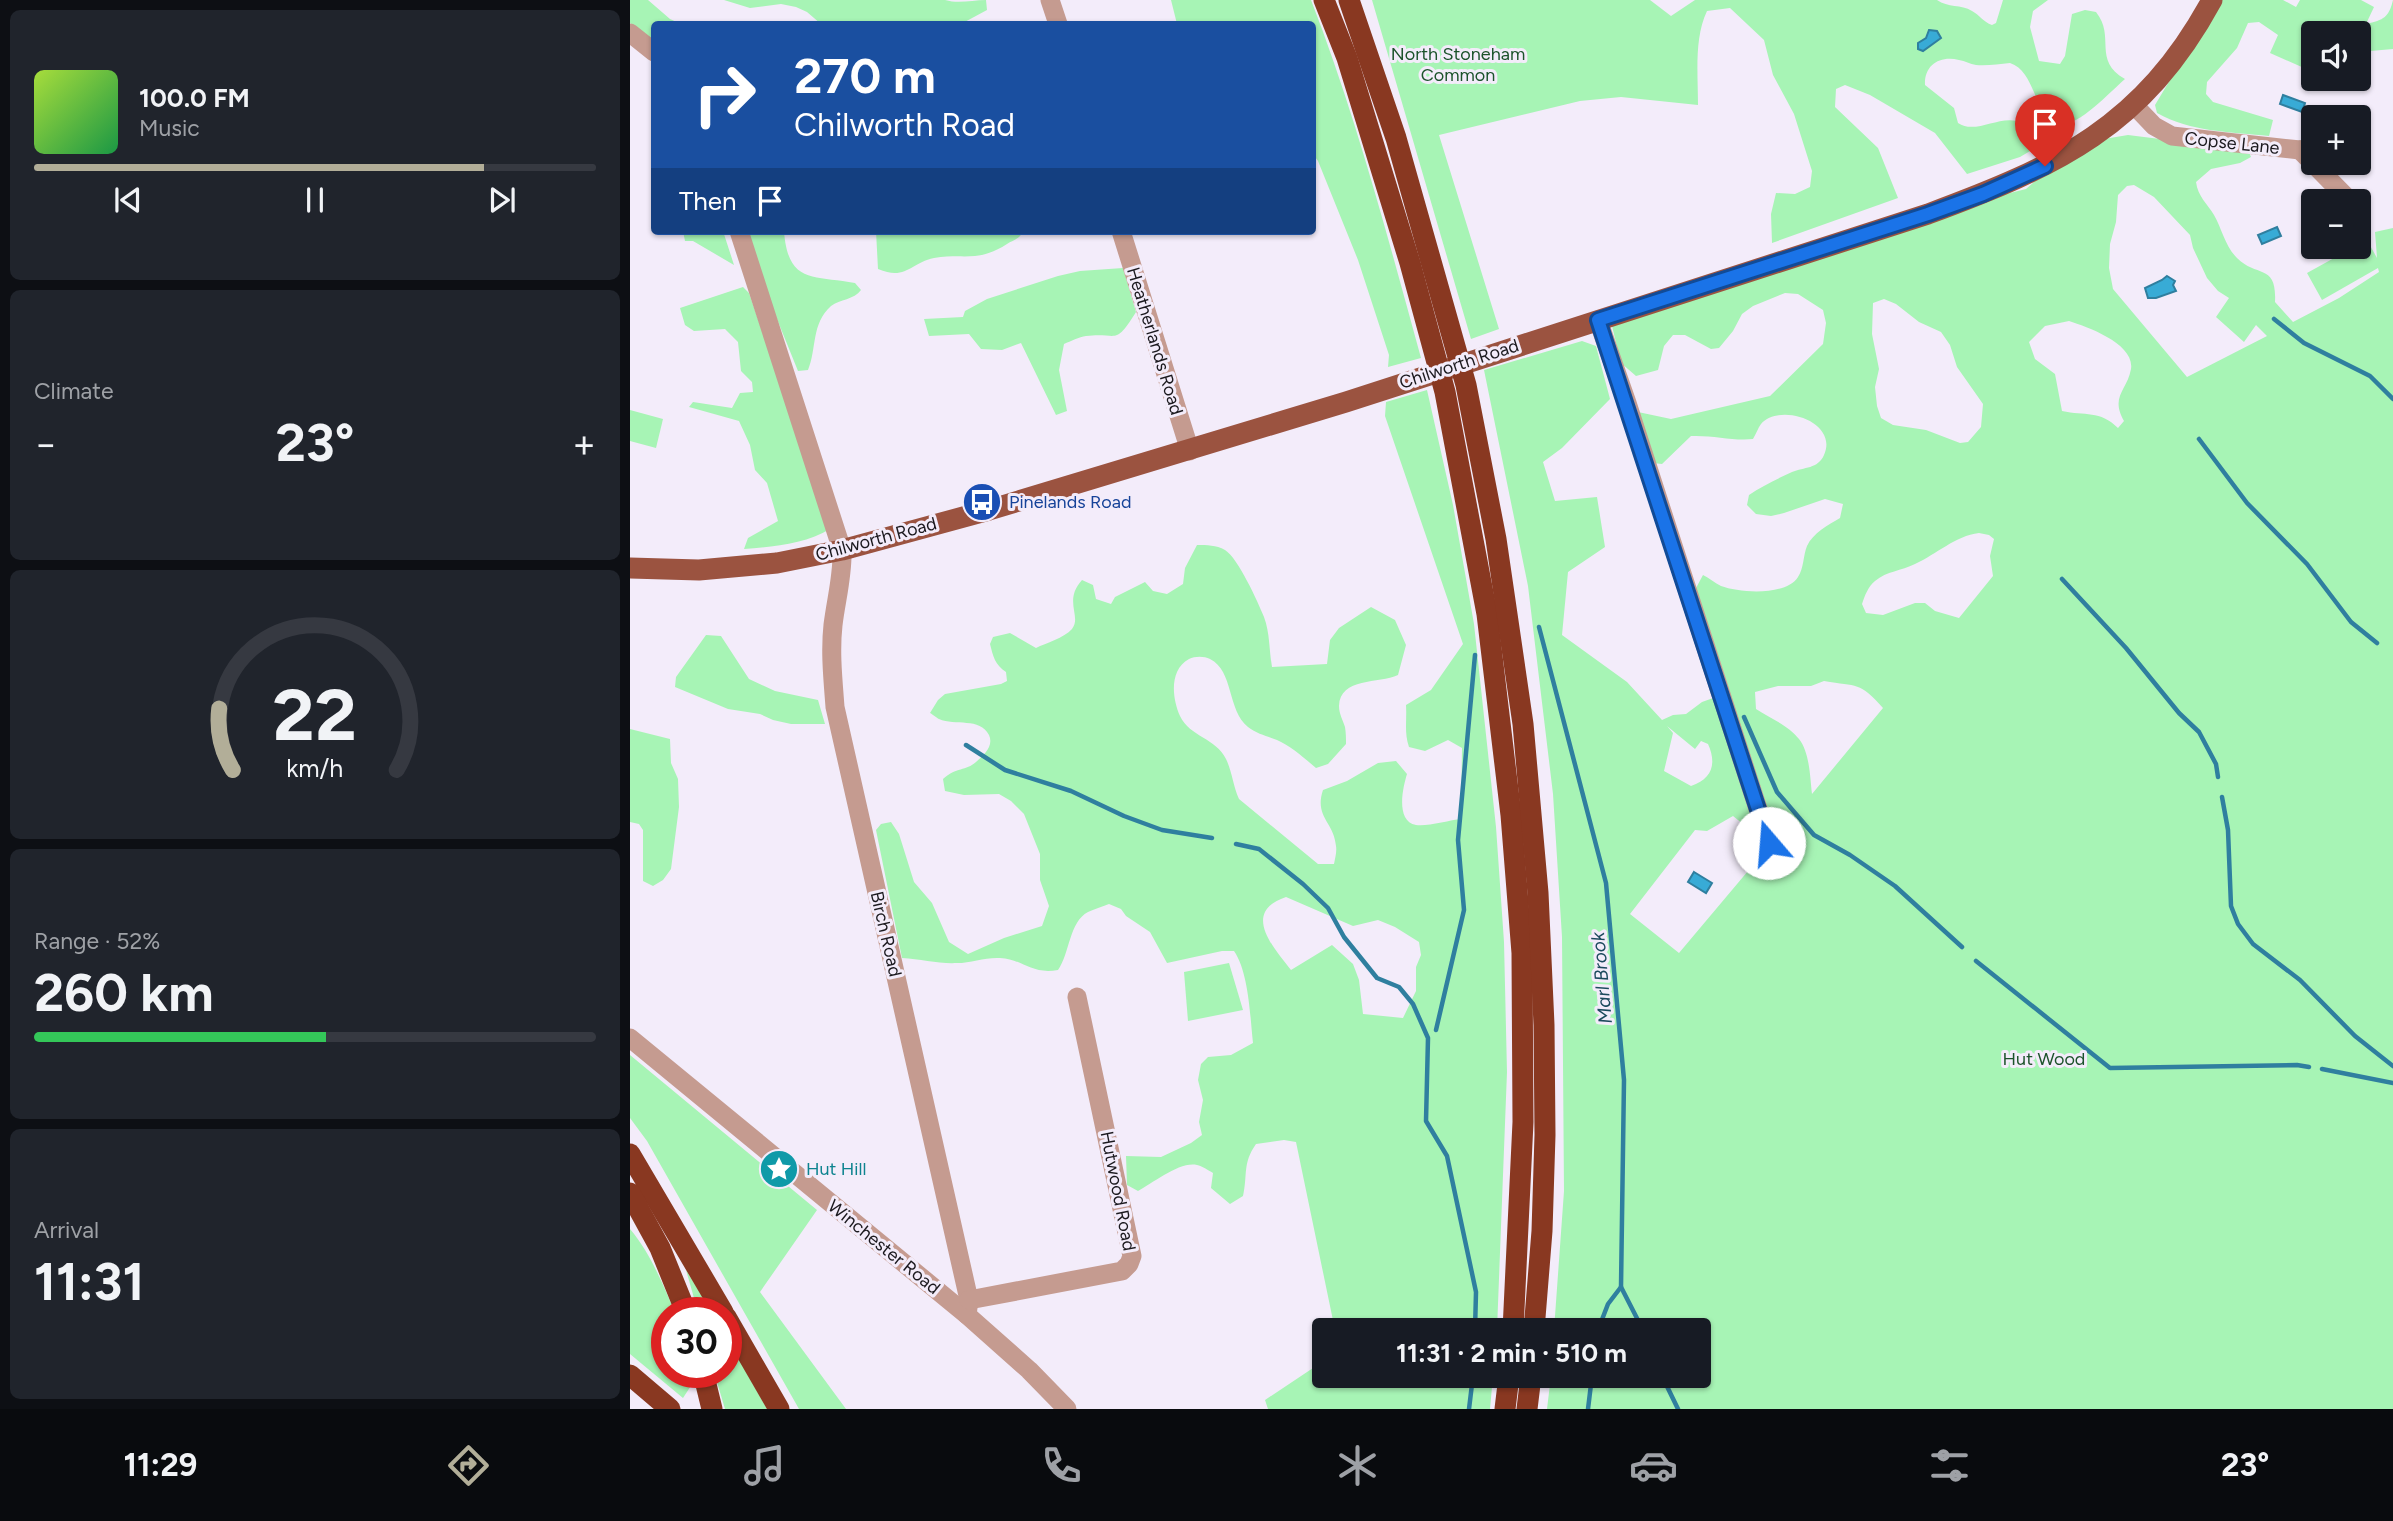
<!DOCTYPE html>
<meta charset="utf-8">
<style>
:root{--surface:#171b24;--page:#20242c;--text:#f1f3f6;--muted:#9ea1a6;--line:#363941;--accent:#b2ae98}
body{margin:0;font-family:Figtree,sans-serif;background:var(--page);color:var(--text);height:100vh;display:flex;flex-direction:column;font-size:26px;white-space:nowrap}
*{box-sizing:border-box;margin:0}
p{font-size:23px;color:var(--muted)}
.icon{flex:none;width:38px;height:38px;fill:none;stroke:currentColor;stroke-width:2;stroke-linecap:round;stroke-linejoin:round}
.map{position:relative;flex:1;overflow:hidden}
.sheet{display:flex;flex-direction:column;gap:10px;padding:10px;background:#0d0f14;width:630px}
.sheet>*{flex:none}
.banner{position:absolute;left:21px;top:21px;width:665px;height:214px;border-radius:7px;box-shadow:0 2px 5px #0004;background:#1a4fa0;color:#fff;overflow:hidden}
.buttons{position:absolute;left:1671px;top:21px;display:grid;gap:14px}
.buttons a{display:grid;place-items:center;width:70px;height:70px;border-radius:7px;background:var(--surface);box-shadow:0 2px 5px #0004;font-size:35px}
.speed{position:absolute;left:21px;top:1297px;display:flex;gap:14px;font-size:35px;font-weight:700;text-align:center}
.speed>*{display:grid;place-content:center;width:91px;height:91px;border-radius:50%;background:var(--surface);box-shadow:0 2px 5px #0004;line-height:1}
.speed .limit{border:10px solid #d22;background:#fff;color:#111}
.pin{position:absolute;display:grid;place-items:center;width:60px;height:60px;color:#fff;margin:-72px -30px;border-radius:50% 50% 50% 0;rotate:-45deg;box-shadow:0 0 7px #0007}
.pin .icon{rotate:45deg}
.me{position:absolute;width:77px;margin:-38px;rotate:342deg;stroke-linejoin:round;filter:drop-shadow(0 0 5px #0008)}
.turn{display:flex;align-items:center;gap:24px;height:147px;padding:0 28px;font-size:32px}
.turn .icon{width:91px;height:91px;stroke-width:2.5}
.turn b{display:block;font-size:49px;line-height:60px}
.then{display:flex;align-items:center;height:66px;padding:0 28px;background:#0003;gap:14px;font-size:26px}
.big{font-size:52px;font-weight:700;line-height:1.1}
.sheet .card{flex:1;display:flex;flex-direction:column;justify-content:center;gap:10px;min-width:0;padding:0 24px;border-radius:10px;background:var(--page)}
.sheet .dial{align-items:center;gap:0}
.dial svg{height:182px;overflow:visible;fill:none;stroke:var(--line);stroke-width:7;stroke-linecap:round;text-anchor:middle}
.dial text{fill:var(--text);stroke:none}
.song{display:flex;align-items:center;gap:21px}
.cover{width:84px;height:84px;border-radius:10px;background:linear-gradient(135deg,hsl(80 70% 55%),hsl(140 70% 35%))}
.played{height:7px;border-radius:4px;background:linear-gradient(90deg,var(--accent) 80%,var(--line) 80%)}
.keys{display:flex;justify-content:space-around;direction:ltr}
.heat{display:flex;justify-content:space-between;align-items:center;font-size:38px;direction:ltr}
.charge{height:10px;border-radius:5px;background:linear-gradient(90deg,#34c759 52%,var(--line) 0)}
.trip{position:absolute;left:682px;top:1318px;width:399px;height:70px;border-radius:7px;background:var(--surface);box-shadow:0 2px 5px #0004;font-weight:700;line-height:70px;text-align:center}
.menu{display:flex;height:112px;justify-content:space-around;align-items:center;background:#090b0e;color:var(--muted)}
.menu .icon{width:49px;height:49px}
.menu .current{color:var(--accent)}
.menu b{font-size:32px;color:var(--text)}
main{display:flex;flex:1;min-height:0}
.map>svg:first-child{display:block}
.green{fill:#a7f4b5;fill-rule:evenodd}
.water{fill:#38abd6;stroke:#2f7f9f;stroke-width:2}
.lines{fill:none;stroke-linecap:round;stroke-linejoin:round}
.stream{stroke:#2f7f9f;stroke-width:4.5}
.minor{stroke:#c59b90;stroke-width:19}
.major{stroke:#9b5340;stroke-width:21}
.highway{stroke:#893821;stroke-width:21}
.route-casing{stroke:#114b97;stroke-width:18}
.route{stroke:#1a73e8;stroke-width:12}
.labels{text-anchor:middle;stroke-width:6;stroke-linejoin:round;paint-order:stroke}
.park-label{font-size:18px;fill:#1c532b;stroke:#f3ecfa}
.street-label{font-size:18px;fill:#1b191e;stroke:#f3ecfa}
.transit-label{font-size:18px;fill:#164399;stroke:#f3ecfa;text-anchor:start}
.culture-label{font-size:18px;fill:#0d838f;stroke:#f3ecfa;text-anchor:start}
.water-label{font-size:19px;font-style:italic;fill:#1c4a5d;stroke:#f3ecfa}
</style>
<main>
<section class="sheet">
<div class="card">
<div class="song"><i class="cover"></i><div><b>100.0 FM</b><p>Music</p></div></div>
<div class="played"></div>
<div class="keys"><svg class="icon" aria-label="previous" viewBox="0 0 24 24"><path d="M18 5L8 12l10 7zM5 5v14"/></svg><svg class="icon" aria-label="pause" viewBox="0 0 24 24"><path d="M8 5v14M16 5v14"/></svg><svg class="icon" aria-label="next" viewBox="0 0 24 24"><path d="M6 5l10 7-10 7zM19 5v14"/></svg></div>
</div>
<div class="card"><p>Climate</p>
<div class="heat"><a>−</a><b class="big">23°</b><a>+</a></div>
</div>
<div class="card dial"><svg viewBox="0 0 100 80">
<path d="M14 69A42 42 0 1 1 86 69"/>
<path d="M14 69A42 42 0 0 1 8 42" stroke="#b2ae98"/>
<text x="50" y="56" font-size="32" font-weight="700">22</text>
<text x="50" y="72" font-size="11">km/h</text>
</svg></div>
<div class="card"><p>Range · 52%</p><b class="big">260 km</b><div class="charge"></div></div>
<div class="card"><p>Arrival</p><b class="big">11:31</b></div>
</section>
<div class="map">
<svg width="1763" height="1409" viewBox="0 0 1763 1409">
<rect width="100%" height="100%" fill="#f3ecfa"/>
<!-- green -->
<g class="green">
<polygon points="0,0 18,0 40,19 51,24 24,24 24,42 0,23"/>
<path d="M 94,0 L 315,0 C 329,4 342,0 356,0 L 357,10 L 331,24 L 191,24 L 177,12 L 166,7 L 151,4 L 120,8 Z"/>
<path d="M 541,0 L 681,0 C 726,116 758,238 791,358 L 758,367 L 759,355 L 728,260 L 688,161 L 683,154 L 682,24 L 547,24 Z"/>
<path d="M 742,0 L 1020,0 L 1041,16 L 1065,0 L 1307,0 C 1318,8 1331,4 1342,11 C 1350,15 1353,22 1362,25 L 1366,23 L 1373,0 L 1418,0 L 1403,11 L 1400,27 L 1409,61 L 1430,64 L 1435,56 L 1442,14 L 1455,10 L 1466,12 C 1486,37 1462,60 1495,79 C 1479,93 1450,125 1430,125 C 1425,122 1420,118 1416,114 C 1403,99 1401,70 1380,63 C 1369,64 1357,66 1346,65 C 1340,64 1335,61 1329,60 C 1310,55 1294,65 1295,85 L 1324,108 L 1328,123 C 1347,136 1373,111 1394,124 C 1404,130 1407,135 1407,147 L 1390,157 L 1337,174 L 1305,133 L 1240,95 L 1215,85 L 1206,89 L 1205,107 L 1248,148 L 1268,198 L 1142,243 L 1141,214 L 1146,193 L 1165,194 L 1180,187 L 1182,171 L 1164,114 L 1143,75 L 1134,40 L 1100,8 L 1077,11 C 1064,38 1068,75 1068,105 L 991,97 L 950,101 L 809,135 L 869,329 L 841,339 Z"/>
<path d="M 1588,0 L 1653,0 L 1666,7 L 1670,0 L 1731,0 L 1744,7 L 1736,24 C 1754,20 1759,17 1763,0 L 1763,49 L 1729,52 L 1729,33 L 1684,33 L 1683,72 L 1640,53 L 1648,35 L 1629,22 L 1618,23 L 1607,48 L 1577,82 L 1576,94 L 1583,102 L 1643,120 L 1639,136 C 1602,132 1560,132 1527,113 L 1525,105 Z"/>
<path d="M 1498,135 L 1618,150 L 1621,157 L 1610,163 L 1581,169 L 1566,182 C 1568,197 1577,203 1584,215 C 1592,229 1595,246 1607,258 C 1627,278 1647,263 1645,302 L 1663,322 L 1709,298 L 1749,272 L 1748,268 L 1692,300 L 1677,273 L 1724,247 L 1729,247 L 1729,244 L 1737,240 L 1747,258 L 1745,232 L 1763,228 L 1763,1409 L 917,1409 L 921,1376 L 1069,1376 L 1069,1330 L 924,1330 L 934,1191 L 932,937 L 923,794 L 898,586 L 854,370 L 952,341 L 966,346 L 980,399 L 932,448 L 913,462 L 925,501 L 967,497 L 975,547 L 938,572 L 932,635 L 997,682 L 1032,720 L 1043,715 L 1056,714 L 1072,702 L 1100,692 L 1066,588 L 1073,575 C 1079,578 1085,583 1091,586 C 1110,593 1156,596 1168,577 C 1174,568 1173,556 1177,546 C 1183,533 1198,525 1210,518 L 1213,504 L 1195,499 L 1154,513 L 1141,516 L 1126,514 L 1117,505 L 1119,495 C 1132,486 1147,479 1162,472 C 1174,467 1188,469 1194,455 C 1209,422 1150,402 1131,424 C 1128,428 1126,434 1123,439 C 1102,441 1083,435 1061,436 L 1032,464 L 1023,463 L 1008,412 L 1041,419 L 1140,396 L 1193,344 L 1196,323 L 1193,310 L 1168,294 L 1155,293 L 1123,306 L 1112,314 L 1103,331 L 1089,348 L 1081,349 L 1055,335 L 1043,335 L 1034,346 L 1028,370 L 1006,376 L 991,363 L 982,326 L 1368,196 L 1396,189 L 1413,174 L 1474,139 ZM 1504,185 L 1524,197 L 1560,235 L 1563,248 L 1577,278 L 1588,291 L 1599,298 L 1586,317 L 1614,342 L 1626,325 L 1637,336 L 1557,377 L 1483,289 L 1479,268 L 1480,244 L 1486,222 L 1488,195 L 1497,186 ZM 1254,299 L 1266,304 L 1289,322 L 1311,332 L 1320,345 L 1327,367 L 1353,404 L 1351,427 L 1338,442 L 1330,443 L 1296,430 L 1263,425 L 1251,418 L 1247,406 L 1245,387 L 1249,369 L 1242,334 L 1243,303 ZM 1439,321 C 1458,327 1505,344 1501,369 C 1497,391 1480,396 1494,421 L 1488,428 C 1470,410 1455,416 1432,411 L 1425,374 L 1405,359 L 1399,342 L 1415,326 ZM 1349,533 L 1359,535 L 1364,539 L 1360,556 L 1363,576 L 1329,618 L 1305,611 L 1295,603 L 1285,603 L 1253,615 L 1236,613 L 1232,604 C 1235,595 1238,587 1245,581 C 1257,571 1271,571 1285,564 C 1307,554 1325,536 1349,533 ZM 1194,681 C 1228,687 1229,681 1253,708 L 1182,794 C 1180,778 1180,753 1169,739 C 1159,726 1140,718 1126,709 L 1125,692 L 1148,686 L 1181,686 ZM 1037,726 L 1065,749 L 1071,741 L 1078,744 C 1087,764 1082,779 1061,786 L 1034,771 L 1043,733 ZM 1103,816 L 1118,828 L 1134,852 L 1049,953 L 1000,914 L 1065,830 L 1077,831 Z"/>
<polygon points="53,231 93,231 104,265 63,241 55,241"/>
<path d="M 117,231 L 154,231 C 158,285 184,275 225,283 L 231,290 C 224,300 210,299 201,306 C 181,324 187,348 178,370 L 168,371 L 132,282 Z"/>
<path d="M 246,231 L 393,231 C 390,239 383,240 377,244 C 347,263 336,253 304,258 C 280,263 276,281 248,269 Z"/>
<path d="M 493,268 L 506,312 C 484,347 489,332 456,336 C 449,337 441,341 434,344 L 429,370 L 437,411 L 426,415 L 391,343 L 372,350 L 351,349 L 339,334 L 299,336 L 294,319 L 333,317 L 335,311 L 357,299 L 428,276 L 450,271 Z"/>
<path d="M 113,287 L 119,293 L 200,529 C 176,544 142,547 114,549 L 118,538 L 148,521 L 137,483 L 125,470 L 120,445 L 109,421 L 59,407 L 63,402 L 102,408 L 110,393 L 123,392 L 122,382 L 111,371 L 108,342 L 95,329 L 64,331 L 55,325 L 50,308 Z"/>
<path d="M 797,390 L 823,505 L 844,624 L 866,827 L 874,942 L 877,1072 L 867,1330 L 705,1330 L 666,1142 L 654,1140 L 626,1144 C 612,1164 618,1175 613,1196 L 600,1204 L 581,1188 L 583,1173 C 578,1170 572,1166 567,1165 C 550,1161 523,1183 508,1191 L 497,1185 L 496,1156 L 531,1157 L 561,1143 L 572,1135 L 569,1122 L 573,1100 L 568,1080 L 571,1064 L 578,1057 L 601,1055 L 623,1043 C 620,1016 619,973 604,951 L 592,951 L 537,963 L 520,932 L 496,916 L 491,909 L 479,904 C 472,907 464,909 458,912 C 439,922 440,953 428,970 C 401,975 393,959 370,958 C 356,957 341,963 327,963 C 309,964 291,959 272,958 L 246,830 L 251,824 L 261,822 L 269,834 L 284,882 L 302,903 L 319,942 L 338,954 L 374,938 L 412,926 L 419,906 L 410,880 L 410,854 L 394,814 L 381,801 L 369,794 L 334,795 L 315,791 L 313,779 C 326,767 336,771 346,762 C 354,755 364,746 359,735 C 350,717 325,726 309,719 C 308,719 301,713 300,713 L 308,700 L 315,694 L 371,684 L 377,681 L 376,672 C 365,665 363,656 360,644 L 363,637 L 380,633 L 406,648 C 416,643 434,638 442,629 C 452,616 433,601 452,580 L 463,585 L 466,599 L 481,604 L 485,597 L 515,582 L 523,591 L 537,594 L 553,584 L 555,568 L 567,545 C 577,545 586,545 595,550 C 608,558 628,602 634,617 C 640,633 639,650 642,667 L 697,664 L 700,640 L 709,628 L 741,607 L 765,620 L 776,645 L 768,675 C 749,684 710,677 709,706 C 709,714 713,720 715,727 C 716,733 716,739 716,744 L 698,764 L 686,768 C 674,758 661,746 647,740 C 637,736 627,734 618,727 C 597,710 604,671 580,659 C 574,656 565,656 559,659 C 539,670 542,698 550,716 C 560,737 586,738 596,759 C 602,771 603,786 609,799 L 688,864 L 704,864 C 705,858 707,852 706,846 C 704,822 684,817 693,790 L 717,781 L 748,763 L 766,761 L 777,774 C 773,787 765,821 786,825 C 796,827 820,820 831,819 L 832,748 L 818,740 L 795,751 L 779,747 C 774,732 777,721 776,705 L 801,690 L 833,644 L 755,416 L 756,402 ZM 656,897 L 723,926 L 748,920 L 765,927 L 789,942 L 791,955 L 786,967 L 786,991 L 773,1018 L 733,1014 L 729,980 L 723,964 L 702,945 L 661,970 C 643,947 611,912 656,897 Z"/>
<polygon points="0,410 33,419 26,448 0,441"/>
<polygon points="76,635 91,636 119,679 145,691 188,700 195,724 161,724 143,720 130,714 98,709 45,687 46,677"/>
<polygon points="0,729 40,739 41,763 48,779 49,807 41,869 33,880 23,886 13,881 13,830 9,824 0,822"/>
<polygon points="599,963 613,1010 558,1021 554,972"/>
<polygon points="0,1055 187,1210 130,1292 216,1409 169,1409 17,1141 0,1118"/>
<path d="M 0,1229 C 21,1254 32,1283 45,1312 L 37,1312 L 37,1372 L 64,1372 L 66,1378 L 53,1398 L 0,1354 Z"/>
<polygon points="56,1270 82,1312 68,1312"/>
<polygon points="96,1336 137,1409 95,1409 84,1372 96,1372"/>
<polygon points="695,1360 695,1376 863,1376 860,1409 638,1409 635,1400"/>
</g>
<!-- water -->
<g class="water">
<polygon points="1299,30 1307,31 1311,38 1293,51 1288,49 1288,43 1296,38"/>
<polygon points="1653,95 1675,103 1672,112 1650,104"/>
<polygon points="1647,227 1651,236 1632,244 1628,235"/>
<polygon points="1537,276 1545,281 1543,285 1546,291 1526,298 1518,298 1515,288 1532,280"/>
<polygon points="1064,872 1082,883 1076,893 1058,882"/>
</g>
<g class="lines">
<!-- stream -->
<g class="stream">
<polyline points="1644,319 1674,343 1740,376 1763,399"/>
<polyline points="1569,439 1617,503 1677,564 1721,622 1747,643"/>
<polyline points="1432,579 1496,648 1549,713 1569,732 1586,764 1588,777"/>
<polyline points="909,627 976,883 994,1080 991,1287 1013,1330"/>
<polyline points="1114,717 1147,792 1184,835 1220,855 1265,886 1332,947"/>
<polyline points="336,745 375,770 441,791 494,816 532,830 582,838"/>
<polyline points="1592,797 1598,830 1601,906 1608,924 1623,944 1670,980 1725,1036 1763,1066"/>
<polyline points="606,844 629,849 673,884 698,908 714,937 747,978 769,987 783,1004 798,1038 796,1121 817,1156 846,1292 845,1330"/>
<polyline points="1346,961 1480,1068 1667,1065 1679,1067"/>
<polyline points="806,1030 834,910 828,840 845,655"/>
<polyline points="1692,1069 1763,1083"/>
<polyline points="968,1330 978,1304 991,1287"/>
<polyline points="1032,1376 1048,1409"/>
<polyline points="839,1409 843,1376"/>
<polyline points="958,1409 962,1376"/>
</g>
<!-- minor -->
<g class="minor">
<polyline points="420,0 428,24"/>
<polyline points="0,33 24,52"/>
<polyline points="1504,105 1524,126 1542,136 1670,150 1684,148"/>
<polyline points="1670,150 1720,201"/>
<path d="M 109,231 L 212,550 C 213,575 206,600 203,625 C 200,652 203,680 205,707 L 339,1300 L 337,1315"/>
<polyline points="491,231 560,451"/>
<polyline points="968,320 997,403 1139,843"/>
<polyline points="0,1038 337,1315 399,1370 437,1409"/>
<polyline points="339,1300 492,1271 499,1264 502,1256 447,997"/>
</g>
<!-- major -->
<path class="major" d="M 0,568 L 69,570 L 147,563 L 212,550 L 359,510 L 716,402 L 1298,214 C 1428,166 1513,127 1582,0"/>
<!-- highway -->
<g class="highway">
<polyline points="694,0 717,58 780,263 815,392 857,614 881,815 892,953 893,1122 883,1330"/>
<polyline points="719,0 766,138 836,385 866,539 893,724 908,893 914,1025 915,1135 912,1231 904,1330"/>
<polyline points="0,1154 93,1312"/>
<polyline points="0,1193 30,1248 56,1312"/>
<polyline points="96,1317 149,1409"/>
<polyline points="73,1372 82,1409"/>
<polyline points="0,1375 40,1409"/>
<polyline points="875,1409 879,1376"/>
<polyline points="897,1409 901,1376"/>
</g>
</g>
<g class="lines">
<!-- route casing -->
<g class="route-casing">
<polyline id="route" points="1139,843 968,320 1298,214 1353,194 1415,166"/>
</g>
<!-- route -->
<use href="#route" class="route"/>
</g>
<!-- icons -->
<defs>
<g id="bus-disc" transform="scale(2.0125)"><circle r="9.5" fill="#1a4fb4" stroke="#f3ecfa"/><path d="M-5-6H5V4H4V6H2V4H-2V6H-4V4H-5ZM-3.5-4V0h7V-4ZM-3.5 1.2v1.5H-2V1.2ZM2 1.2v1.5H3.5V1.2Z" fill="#fff"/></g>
<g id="sight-disc" transform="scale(2.0125)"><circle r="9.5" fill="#0f9aa8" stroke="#f3ecfa"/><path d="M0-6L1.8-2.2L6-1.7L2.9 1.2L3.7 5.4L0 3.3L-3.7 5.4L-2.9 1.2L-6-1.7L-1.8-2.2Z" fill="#fff"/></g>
</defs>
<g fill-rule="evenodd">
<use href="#bus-disc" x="352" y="502"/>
<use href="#sight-disc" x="149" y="1169"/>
</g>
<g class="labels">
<!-- park labels -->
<g class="park-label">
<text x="828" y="60">North Stoneham<tspan x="828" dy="21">Common</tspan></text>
<text x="1414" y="1065">Hut Wood</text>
</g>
<!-- street labels -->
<g class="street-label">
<text transform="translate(1602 143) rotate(6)" y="6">Copse Lane</text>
<text transform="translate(525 341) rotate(73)" y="6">Heatherlands Road</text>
<text transform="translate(829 364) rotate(-18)" y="6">Chilworth Road</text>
<text transform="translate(246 539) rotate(-15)" y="6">Chilworth Road</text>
<text transform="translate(256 934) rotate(77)" y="6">Birch Road</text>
<text transform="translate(488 1191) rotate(79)" y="6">Hutwood Road</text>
<text transform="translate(254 1247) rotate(39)" y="6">Winchester Road</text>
</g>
<!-- transit labels -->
<g class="transit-label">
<text x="379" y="508">Pinelands Road</text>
</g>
<!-- culture labels -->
<g class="culture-label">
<text x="176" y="1175">Hut Hill</text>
</g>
<!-- water labels -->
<g class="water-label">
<text transform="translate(971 978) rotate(-95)" y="7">Marl Brook</text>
</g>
</g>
</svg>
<div class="buttons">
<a><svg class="icon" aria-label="sound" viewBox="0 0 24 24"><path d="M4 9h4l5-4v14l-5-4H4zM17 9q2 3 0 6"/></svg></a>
<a>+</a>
<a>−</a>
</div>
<div class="speed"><div class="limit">30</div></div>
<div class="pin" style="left:1415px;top:166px;background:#d93025"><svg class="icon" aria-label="arrive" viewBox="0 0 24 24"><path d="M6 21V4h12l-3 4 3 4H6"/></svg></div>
<svg class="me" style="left:1139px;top:843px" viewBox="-20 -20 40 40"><circle r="19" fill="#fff"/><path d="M0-13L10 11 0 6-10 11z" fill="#1a73e8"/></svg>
<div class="trip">11:31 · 2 min · 510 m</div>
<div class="banner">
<div class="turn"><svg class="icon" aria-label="right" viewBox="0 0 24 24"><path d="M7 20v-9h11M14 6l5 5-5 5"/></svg><div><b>270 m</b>Chilworth Road</div></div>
<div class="then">Then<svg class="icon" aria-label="arrive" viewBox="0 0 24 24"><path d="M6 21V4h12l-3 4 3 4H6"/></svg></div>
</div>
</div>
</main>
<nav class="menu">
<b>11:29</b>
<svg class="icon current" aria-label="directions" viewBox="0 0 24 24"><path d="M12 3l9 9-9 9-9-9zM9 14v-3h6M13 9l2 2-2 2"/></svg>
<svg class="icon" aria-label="music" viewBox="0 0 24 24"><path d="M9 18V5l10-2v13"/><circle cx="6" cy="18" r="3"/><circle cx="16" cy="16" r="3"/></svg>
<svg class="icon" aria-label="phone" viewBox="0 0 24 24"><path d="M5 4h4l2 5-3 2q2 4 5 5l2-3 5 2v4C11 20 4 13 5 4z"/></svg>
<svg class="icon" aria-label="climate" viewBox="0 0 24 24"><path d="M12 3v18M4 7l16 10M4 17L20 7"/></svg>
<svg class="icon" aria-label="car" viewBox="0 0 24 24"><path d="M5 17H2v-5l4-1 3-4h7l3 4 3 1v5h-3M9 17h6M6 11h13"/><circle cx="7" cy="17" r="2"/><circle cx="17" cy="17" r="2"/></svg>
<svg class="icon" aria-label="filters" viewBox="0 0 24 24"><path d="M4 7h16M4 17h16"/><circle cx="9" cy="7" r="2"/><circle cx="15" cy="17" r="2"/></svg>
<b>23°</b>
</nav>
